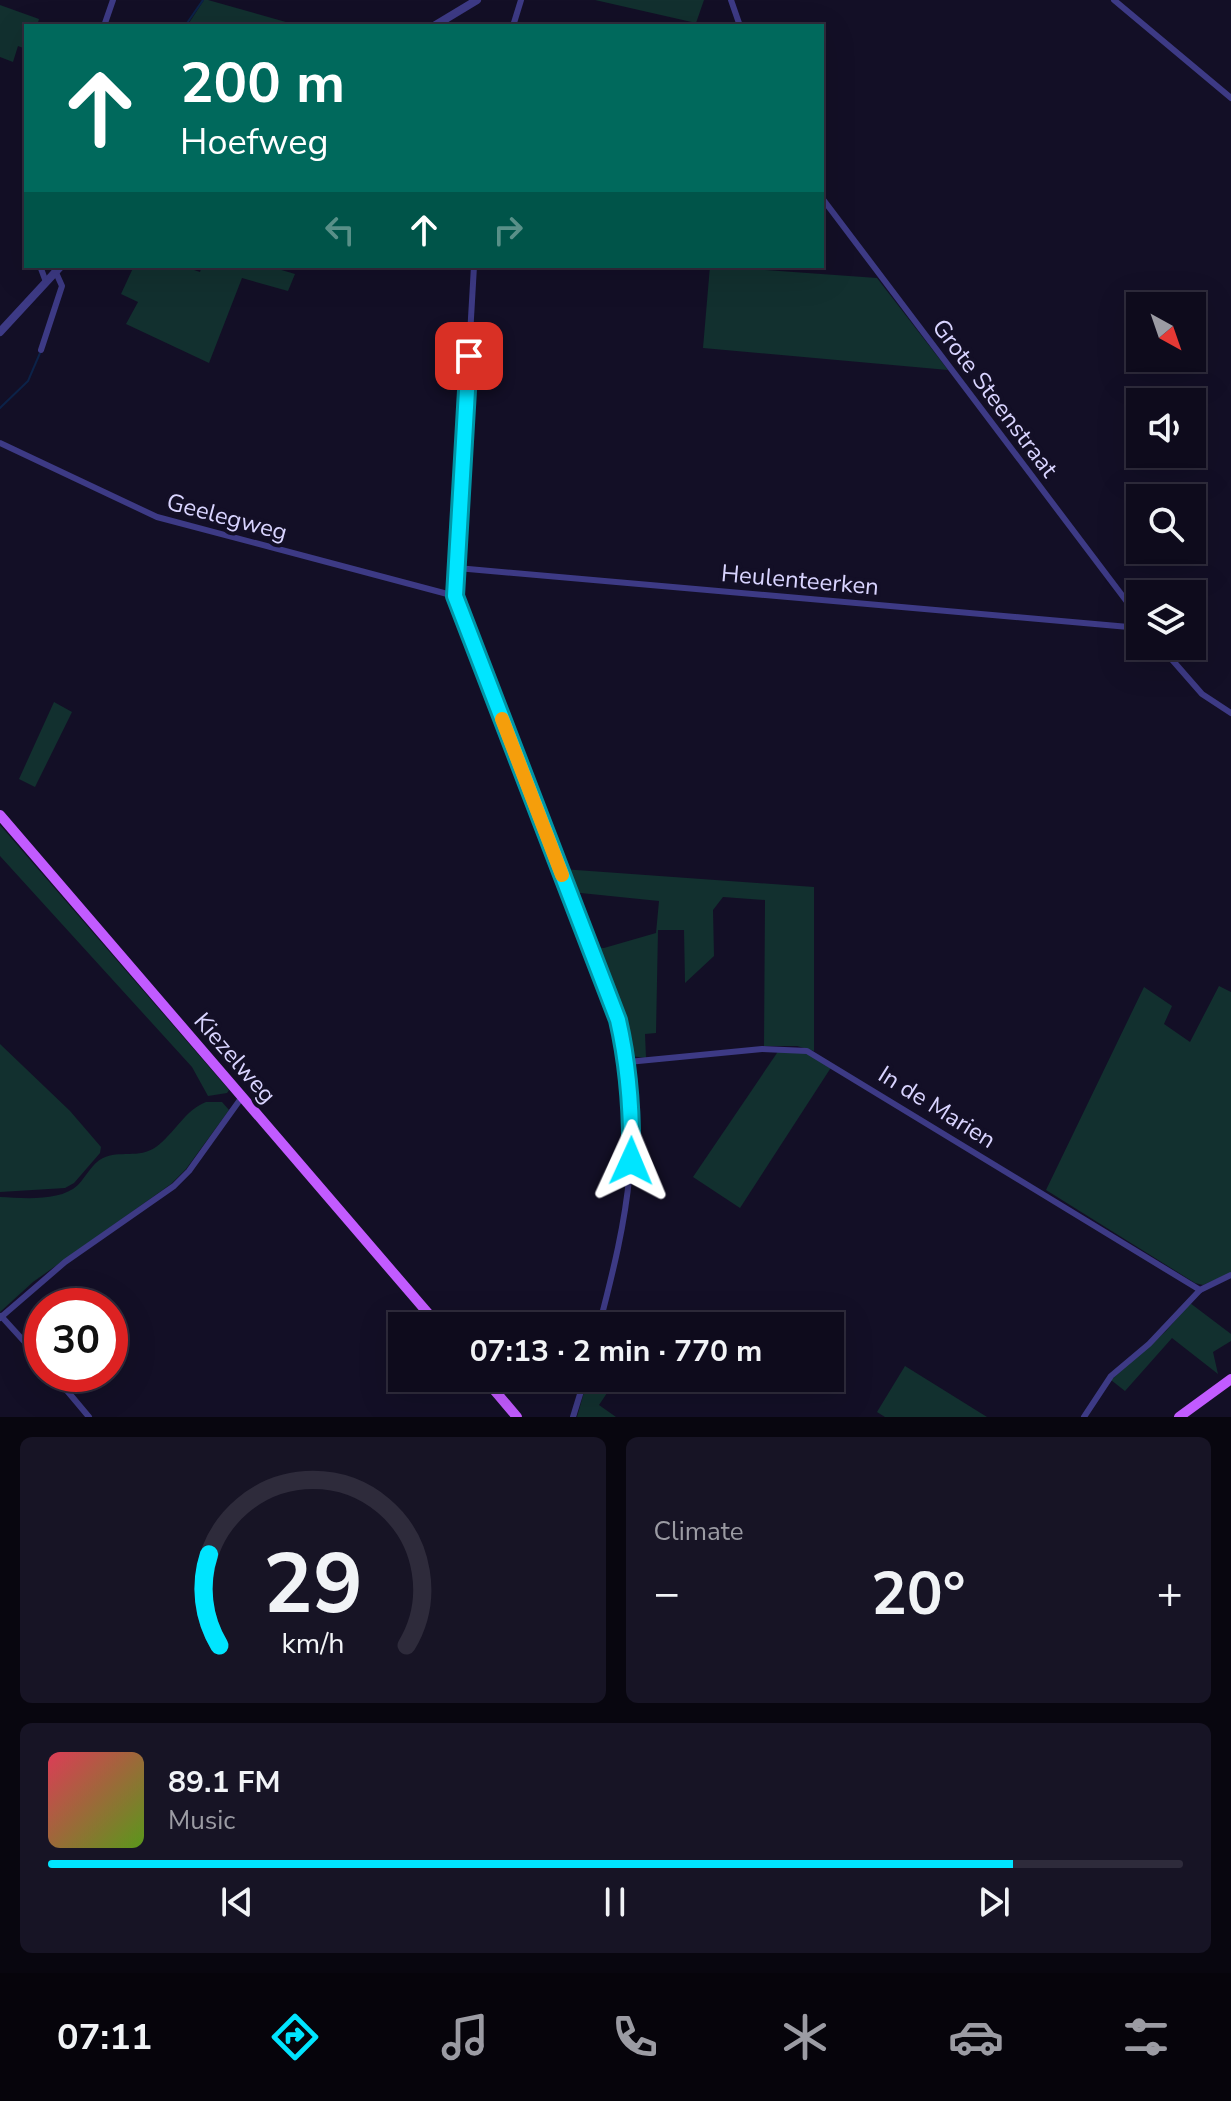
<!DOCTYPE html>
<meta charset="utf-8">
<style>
:root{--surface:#0e0b1c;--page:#171425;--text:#f1f3f6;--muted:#9b9ba3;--line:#2e2b3b;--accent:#00e5ff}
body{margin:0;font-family:"Nunito Sans",sans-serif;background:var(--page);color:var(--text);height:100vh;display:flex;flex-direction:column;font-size:30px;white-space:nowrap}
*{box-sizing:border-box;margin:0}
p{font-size:26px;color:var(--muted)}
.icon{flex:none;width:44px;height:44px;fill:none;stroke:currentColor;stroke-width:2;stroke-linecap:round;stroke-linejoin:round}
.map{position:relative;height:1417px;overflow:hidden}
.side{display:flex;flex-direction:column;gap:20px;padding:20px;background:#08060f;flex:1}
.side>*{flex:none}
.banner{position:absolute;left:24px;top:24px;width:800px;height:244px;border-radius:0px;box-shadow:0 8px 32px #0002,0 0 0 2px var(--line);background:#00695c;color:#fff;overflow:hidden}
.needle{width:52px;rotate:140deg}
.controls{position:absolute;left:1126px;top:292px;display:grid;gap:16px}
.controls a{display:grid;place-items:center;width:80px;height:80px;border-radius:0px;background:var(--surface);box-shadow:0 8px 32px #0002,0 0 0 2px var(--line);font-size:40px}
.speed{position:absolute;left:24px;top:1288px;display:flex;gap:16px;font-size:40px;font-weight:700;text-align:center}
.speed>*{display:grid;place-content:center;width:104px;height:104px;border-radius:50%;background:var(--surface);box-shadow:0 8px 32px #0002,0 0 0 2px var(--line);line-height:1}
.speed .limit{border:12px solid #d22;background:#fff;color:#111}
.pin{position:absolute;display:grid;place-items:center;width:68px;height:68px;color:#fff;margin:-34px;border-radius:16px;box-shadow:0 4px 12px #0006}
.me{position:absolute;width:88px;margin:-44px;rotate:1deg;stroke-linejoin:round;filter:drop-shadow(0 0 6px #0008)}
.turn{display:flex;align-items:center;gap:28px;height:168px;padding:0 24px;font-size:36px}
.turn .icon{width:104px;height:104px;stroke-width:2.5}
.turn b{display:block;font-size:56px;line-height:68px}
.lanes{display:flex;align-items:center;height:76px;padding:0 24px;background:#0003;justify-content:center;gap:40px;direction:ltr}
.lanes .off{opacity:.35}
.big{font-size:60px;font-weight:700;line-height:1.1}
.side .card{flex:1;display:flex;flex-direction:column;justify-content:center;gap:12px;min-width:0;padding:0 28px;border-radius:12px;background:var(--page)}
.side .dial{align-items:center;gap:0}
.dial svg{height:208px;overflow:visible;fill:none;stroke:var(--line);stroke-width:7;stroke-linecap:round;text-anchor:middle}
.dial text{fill:var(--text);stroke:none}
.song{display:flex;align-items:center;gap:24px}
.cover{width:96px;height:96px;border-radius:12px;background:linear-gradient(135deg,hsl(350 70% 55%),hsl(90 70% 35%))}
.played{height:8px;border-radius:4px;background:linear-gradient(90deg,var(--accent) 85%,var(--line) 85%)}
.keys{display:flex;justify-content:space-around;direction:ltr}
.heat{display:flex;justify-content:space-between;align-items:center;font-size:44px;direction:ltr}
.side .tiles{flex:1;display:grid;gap:20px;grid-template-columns:1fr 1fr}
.card:last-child{grid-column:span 2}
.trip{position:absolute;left:388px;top:1312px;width:456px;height:80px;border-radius:0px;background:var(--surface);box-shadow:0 8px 32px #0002,0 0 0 2px var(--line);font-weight:700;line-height:80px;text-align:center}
.menu{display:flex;height:128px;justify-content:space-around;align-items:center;background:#06040b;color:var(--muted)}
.menu .icon{width:56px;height:56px}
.menu .selected{color:var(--accent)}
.menu b{font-size:36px;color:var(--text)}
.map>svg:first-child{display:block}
.green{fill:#12302f}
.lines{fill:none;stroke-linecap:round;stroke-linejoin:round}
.stream{stroke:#0c2248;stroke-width:2}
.minor{stroke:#3d3a85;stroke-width:6}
.tertiary{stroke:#3d3a85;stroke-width:8}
.primary{stroke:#c25bff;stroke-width:10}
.route-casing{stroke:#0095a6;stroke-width:20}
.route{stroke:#00e5ff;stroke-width:14}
.slow{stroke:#f59e0b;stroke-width:14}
.labels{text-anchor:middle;stroke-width:8;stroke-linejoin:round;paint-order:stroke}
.street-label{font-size:24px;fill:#d9d4ff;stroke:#130f26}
</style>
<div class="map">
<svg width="1231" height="1417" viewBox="0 0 1231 1417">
<rect width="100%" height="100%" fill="#130f26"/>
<!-- green -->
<g class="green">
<polygon points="204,0 208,0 300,26 187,26"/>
<polygon points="595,0 704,0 696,23"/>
<polygon points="0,5 39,19 37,26 26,26 26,49 18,46 13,62 0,57"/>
<polygon points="129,266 182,266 200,272 202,266 268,266 295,274 288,291 242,278 209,363 126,324 138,302 121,294 133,268"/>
<polygon points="710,266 877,278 948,370 703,348"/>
<polygon points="54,702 72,712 35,787 19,779"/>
<polygon points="0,825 229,1090 227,1093 208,1096 192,1067 0,856"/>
<polygon points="562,869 814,887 814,1051 797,1046 764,1046 765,900 723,897 713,910 714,956 685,983 684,930 658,930 656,1033 645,1034 646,1058 631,1056 593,947 604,948 656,933 659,901 571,892"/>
<polygon points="1219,986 1231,992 1231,1273 1203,1285 1195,1283 1046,1190 1144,987 1172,1006 1164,1024 1190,1042"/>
<polygon points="0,1044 70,1111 101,1147 100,1153 74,1183 65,1188 0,1192"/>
<polygon points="779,1050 804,1052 832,1066 740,1208 693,1177"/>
<path d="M 206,1102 L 222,1102 L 229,1110 L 186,1169 L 171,1184 L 33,1282 L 0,1312 L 0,1197 C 23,1198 60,1202 78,1185 C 86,1177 92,1163 103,1158 C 119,1150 139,1159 156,1147 C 174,1134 185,1110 206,1102 Z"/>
<polygon points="1190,1303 1231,1334 1231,1341 1213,1352 1218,1374 1172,1338 1125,1391 1111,1380 1166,1331"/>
<polygon points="905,1366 987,1417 885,1417 877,1412"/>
<polygon points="588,1378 617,1378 599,1405 616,1417 577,1417"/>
</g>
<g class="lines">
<!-- stream -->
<g class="stream">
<polyline points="185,26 203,0"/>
<polyline points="0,408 28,381 40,353"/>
</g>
<!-- minor -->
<g class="minor">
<polyline points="731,0 740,26"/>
<polyline points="1114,0 1231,98"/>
<polyline points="104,26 113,0"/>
<polyline points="513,26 521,0"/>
<polyline points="822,198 1140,619"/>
<polyline points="40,266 46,282"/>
<path d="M 474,266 L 455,596 L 618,1020 C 645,1135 628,1215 599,1326"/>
<polyline points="41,350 62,286 53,266"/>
<polyline points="0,443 157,517 455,596"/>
<polyline points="457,568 1140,628"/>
<polyline points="1160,646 1202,694 1231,713"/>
<polyline points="628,1062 762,1049 807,1051 1200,1290"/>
<polyline points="1,1316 42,1361"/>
<polyline points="0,1318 65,1262 174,1186 189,1171 242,1097"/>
<polyline points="53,1374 89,1417"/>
<polyline points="640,1378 650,1384"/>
<polyline points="573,1417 585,1378"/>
<polyline points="1084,1417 1111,1376 1149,1344 1200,1290 1231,1275"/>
</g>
<!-- tertiary -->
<g class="tertiary">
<polyline points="434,26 477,0"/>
<polyline points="0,332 61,266"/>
</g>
<!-- primary -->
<g class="primary">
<polyline points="0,815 439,1326"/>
<polyline points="484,1378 517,1417"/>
<polyline points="1179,1417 1231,1379"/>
</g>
</g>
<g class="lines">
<!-- route casing -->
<g class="route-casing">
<path id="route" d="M 469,356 L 455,596 L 618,1020 C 629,1068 632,1112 631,1161"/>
</g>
<!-- route -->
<use href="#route" class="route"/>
<!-- slow -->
<polyline class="slow" points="502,719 562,875"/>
</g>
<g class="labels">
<!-- street labels -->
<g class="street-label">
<text transform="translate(995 398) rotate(53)" y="8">Grote Steenstraat</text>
<text transform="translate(227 517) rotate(15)" y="8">Geelegweg</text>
<text transform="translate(800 580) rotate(5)" y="8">Heulenteerken</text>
<text transform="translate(235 1058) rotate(49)" y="8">Kiezelweg</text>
<text transform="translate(937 1107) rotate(32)" y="8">In de Marien</text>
</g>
</g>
</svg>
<div class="controls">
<a><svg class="needle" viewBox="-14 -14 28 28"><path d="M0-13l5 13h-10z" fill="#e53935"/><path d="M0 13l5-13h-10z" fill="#9b9ba3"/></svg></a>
<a><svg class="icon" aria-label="sound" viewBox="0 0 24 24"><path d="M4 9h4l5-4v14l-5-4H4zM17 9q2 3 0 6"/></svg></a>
<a><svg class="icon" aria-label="search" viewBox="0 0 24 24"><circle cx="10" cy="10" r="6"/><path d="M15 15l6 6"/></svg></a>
<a><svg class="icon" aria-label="layers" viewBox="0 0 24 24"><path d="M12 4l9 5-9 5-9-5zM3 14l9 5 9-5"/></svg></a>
</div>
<div class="speed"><div class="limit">30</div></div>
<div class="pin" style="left:469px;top:356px;background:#d93025"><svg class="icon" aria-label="arrive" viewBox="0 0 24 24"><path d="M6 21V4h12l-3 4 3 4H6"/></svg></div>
<svg class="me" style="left:631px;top:1161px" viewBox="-20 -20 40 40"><path d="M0-17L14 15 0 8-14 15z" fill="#00e5ff" stroke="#fff" stroke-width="4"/></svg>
<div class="trip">07:13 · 2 min · 770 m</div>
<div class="banner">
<div class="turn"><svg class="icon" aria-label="ahead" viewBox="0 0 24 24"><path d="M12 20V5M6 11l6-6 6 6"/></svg><div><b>200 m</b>Hoefweg</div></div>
<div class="lanes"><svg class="icon off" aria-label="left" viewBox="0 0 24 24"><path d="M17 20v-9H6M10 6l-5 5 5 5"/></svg><svg class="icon" aria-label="ahead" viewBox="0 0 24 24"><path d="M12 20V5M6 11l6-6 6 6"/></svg><svg class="icon off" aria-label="right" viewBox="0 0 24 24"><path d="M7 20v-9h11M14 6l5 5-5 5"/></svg></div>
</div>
</div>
<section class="side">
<div class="tiles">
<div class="card dial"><svg viewBox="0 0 100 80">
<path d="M14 69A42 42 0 1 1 86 69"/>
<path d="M14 69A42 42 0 0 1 10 34" stroke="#00e5ff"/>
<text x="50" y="56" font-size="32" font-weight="700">29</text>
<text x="50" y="72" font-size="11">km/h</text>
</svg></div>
<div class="card"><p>Climate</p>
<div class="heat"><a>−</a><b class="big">20°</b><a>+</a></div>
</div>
<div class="card">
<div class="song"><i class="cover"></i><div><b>89.1 FM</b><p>Music</p></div></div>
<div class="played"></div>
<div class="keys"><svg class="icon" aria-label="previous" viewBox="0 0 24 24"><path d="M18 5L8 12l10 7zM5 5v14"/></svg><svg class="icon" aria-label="pause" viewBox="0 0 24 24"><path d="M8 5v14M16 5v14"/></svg><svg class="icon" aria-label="next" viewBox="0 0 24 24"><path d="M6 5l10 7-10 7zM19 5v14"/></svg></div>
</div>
</div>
</section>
<nav class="menu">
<b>07:11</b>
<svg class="icon selected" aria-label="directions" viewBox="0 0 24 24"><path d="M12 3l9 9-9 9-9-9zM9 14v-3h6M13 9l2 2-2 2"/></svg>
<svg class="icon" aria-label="music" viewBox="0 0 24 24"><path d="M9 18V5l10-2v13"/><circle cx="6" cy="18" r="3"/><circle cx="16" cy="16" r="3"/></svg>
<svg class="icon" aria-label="phone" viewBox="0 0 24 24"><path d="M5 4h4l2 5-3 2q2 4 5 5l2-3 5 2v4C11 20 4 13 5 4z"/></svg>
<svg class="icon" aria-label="climate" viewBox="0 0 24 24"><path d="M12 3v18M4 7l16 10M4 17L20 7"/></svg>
<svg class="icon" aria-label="car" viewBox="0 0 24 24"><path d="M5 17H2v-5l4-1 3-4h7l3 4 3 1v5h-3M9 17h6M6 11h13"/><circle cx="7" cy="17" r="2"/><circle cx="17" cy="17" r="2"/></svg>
<svg class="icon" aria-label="filters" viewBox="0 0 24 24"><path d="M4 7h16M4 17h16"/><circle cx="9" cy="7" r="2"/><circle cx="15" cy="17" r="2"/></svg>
</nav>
